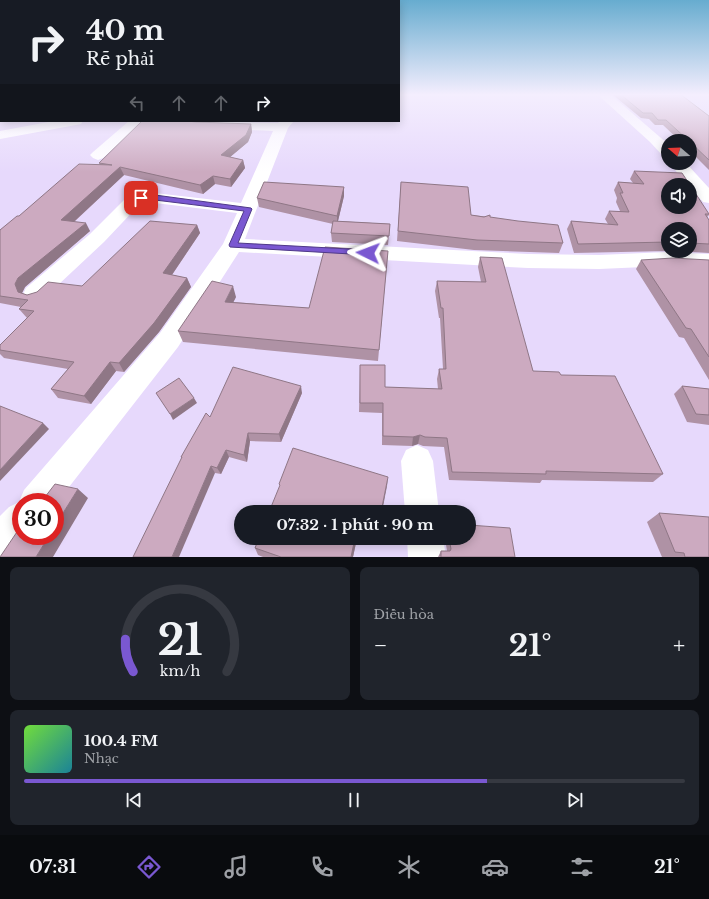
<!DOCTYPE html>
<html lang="vi">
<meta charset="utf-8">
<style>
:root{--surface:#171b24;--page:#20242c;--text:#f1f3f6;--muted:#9ea1a6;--line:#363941;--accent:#7a58d1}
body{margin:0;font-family:"Libre Baskerville",serif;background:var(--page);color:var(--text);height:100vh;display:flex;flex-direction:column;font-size:15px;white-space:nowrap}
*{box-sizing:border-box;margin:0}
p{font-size:13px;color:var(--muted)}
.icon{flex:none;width:22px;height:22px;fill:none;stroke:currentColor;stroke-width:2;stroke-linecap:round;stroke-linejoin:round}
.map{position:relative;height:557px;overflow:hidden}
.side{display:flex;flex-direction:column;gap:10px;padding:10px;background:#0d0f14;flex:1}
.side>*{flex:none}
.guide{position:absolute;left:0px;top:0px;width:400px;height:122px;box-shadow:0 2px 10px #0003;background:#171b24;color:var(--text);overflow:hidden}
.needle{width:26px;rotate:289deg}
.controls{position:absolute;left:661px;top:134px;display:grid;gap:8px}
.controls a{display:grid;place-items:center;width:36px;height:36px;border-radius:50%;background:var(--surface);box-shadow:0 2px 10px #0003;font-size:20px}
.speed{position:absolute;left:12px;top:493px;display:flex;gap:8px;font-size:20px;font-weight:700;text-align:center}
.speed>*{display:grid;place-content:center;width:52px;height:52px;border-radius:50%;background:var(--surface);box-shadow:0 2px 10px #0003;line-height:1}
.speed .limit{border:6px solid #d22;background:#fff;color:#111}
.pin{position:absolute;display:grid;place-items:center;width:34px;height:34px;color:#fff;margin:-17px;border-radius:8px;box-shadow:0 2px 6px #0006}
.me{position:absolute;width:44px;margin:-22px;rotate:273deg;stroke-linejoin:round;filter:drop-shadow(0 0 3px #0008)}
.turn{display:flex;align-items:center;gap:14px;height:84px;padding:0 20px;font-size:18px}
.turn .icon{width:52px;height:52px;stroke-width:2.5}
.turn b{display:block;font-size:28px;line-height:34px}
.lanes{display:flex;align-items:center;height:38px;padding:0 20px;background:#0003;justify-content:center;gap:20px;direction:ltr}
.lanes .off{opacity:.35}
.big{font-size:30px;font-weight:700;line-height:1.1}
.side .widget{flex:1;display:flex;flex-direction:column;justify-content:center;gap:6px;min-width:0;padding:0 14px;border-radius:8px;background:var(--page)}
.side .dial{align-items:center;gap:0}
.dial svg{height:104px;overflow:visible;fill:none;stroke:var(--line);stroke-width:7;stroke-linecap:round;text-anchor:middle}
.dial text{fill:var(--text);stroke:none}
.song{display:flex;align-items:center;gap:12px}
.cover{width:48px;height:48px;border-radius:6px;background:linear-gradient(135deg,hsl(100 70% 55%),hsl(190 70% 35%))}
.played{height:4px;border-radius:2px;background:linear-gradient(90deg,var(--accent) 70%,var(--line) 70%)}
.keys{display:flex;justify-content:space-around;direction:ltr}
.heat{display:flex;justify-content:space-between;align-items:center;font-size:22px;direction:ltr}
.side .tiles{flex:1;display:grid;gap:10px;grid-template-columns:1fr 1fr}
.widget:last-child{grid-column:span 2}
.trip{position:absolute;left:234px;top:505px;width:242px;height:40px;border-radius:20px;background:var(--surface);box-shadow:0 2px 10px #0003;font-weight:700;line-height:40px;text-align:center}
.dock{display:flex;height:64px;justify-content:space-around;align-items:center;background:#090b0e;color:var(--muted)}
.dock .icon{width:28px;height:28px}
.dock .on{color:var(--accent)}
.dock b{font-size:18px;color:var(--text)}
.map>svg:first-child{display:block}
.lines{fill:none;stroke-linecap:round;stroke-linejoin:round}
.street{fill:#fff;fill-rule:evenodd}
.primary{fill:#fff;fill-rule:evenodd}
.wall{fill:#af92a5}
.shaded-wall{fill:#8f7786}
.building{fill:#ccaac0;stroke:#8f7786}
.route{fill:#7a58d1;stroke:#4f3988}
</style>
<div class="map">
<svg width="709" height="557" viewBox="0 0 709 557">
<rect width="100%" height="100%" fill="#e7d9fc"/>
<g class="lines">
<!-- street -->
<g class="street">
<polygon points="54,121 83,121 81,124 76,125 0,139 0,131"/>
<polygon points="129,121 144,121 103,158 98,160 93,158 90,155 93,152"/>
<path d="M 171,121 L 278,123 L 280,121 L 294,121 L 288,128 L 245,239 L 528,254 L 599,255 L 667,252 L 709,254 L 709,268 L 667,266 L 599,269 L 528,268 L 239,252 L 178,347 L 55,505 L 55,502 L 21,502 L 21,536 L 30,536 L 13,557 L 0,557 L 0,516 L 9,507 L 19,502 L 24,490 L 160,333 L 223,244 L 237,213 L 155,203 L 139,205 L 104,242 L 42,300 L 34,302 L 26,300 L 23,294 L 26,288 L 90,234 L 127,197 L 141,194 L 155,193 L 241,203 L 273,131 C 241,129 205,132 173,124 Z"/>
<polygon points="417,445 428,450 433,461 439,512 405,512 401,461 406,450"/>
<polygon points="407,538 443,538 446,557 408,557"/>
</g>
<!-- primary -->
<g class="primary">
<polygon points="597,94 610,94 668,144 668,158 663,156 650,142"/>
<polygon points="669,163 686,163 709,188 709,203 703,202 690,187 690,185 688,185"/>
</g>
</g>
<!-- wall -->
<g class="wall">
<polygon points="612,94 680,94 709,116 709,170 690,151 690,141 680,141 663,125 655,125 649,119 641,118"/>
<polygon points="196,122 251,124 252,132 248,142 230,157 243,160 245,168 231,187 215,184 203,194 124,175 74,222 90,231 25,287 22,293 27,295 82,286 197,225 200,233 172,275 187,278 191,287 159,332 124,372 116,371 91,404 58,398 51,389 68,369 4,358 0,354 0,345 27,318 19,309 21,307 0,303 0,230 19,216 100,165 99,163"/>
<polygon points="634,171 709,214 709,215 707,217 709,220 709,253 676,251 690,251 690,229 668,229 668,251 574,253 567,229 571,221 608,224 605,219 609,211 620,211 616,202 617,198 614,190 618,182 633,183 630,179"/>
<polygon points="401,182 471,215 490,217 563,243 559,253 474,250 397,241"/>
<polygon points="344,187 344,196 338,221 390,224 388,245 332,242 331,233 333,224 259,207 257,198"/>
<polygon points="388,251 378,361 183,342 178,331 236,297 233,302 309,308"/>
<polygon points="480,257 533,371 561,375 663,474 653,482 542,480 540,483 449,480 444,447 423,446 418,444 412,446 382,445 382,413 359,412 360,365 385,387 438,389 437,379 439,369 443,369 440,318 439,318 435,291 437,281 481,282 478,267"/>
<polygon points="641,260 709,260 709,380 684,338 679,337 636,269"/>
<polygon points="682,386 709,389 709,425 687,422 674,394"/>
<polygon points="302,393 281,442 250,441 247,462 229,457 221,474 215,473 182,458 181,457 210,417"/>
<polygon points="659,513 709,557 662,557 647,522"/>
<polygon points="259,538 357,538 353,557 263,557 258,555 255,548"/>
<polygon points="445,538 469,538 515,557 438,557 441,551 447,551"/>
</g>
<!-- shaded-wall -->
<g class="shaded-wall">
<polygon points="251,124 252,132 248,142 223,163 221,155"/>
<polygon points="243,160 245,168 231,187 230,179"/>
<polygon points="120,167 124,175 66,229 61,220"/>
<polygon points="213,176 215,184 203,194 200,185"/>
<polygon points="344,187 344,196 337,225 337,216"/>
<polygon points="86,223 90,231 25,287 22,293 25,301 18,292 15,284 18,278"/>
<polygon points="197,225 200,233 167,282 163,273"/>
<polygon points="187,278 191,287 159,332 124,372 119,363"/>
<polygon points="233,286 236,297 228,313 225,302"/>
<polygon points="110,362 116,371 91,404 84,396"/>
<polygon points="301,386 302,393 281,442 279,434"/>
<polygon points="194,398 197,403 173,420 170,414"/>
<polygon points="43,423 49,429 0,481 0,470"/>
<polygon points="248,433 250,441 247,462 244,455"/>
<polygon points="420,435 418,444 412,446 413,437"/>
<polygon points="226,450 229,457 221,474 217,468"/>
<polygon points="211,466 215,473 179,557 172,557"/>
<polygon points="388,477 387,486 382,512 381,512"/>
<polygon points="78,489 88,498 53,557 36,557 49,536 55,536 55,526"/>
<polygon points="355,538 357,538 353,557 351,557"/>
</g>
<!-- building -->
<g class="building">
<polygon points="620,94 680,94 709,116 709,160 690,142 690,141 689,141 666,120 658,120 652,113 643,113"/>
<polygon points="142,121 187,121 196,122 251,124 246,135 221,155 243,160 230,179 213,176 200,185 120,167 61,220 86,223 18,278 15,284 18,292 27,295 37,292 48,282 82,286 150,221 197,225 163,273 187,278 154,323 119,363 110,362 84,396 51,389 74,362 0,350 0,345 34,311 19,309 28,300 0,296 0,230 17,216 19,216 79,164 112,165 99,163"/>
<polygon points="634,171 682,173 690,185 668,185 668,207 690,207 690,185 709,214 705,214 709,220 709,244 690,243 690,229 668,229 668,242 578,244 571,221 618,225 609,211 629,212 620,193 623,193 618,182 644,184"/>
<polygon points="264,182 344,187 337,216 257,198"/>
<polygon points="401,182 468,187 471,215 484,217 490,215 490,217 518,221 558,225 563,243 477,240 398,231"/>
<polygon points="333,221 390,224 389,236 331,233"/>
<polygon points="325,247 388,251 379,350 178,331 212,281 233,286 225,302 309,308"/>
<polygon points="480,257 502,258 533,371 559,372 561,375 615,376 663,474 546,471 546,474 452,472 447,438 425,437 420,435 413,437 383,436 383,403 360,403 360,365 385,365 385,387 442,389 439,369 446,369 443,308 441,308 437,281 486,282"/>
<polygon points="673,258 709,260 709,357 691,329 686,328 641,260"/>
<polygon points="233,367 301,386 279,434 248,433 244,455 226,450 217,468 211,466 172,557 133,557 182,457 181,457 206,413 210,417"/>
<polygon points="179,378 194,398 170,414 156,393"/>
<polygon points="682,386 709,389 709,415 696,414"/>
<polygon points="0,406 43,423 0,470"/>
<polygon points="293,448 388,477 381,512 367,512 362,511 362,512 269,512 280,485 279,484"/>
<polygon points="55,484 78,489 55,526 55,502 37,502 42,495 43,497 45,497"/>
<polygon points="659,513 709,517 709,557 685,557 684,553 675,552"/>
<polygon points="469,525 510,528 515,557 441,557 441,551 450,551 451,549 449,538 469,538"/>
<polygon points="21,526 21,536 49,536 36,557 0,557"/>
<polygon points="259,538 355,538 351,557 281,557 255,548"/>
</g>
<!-- sky -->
<linearGradient id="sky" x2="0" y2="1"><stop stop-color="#67accf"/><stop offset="0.55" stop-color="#f4eefe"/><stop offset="1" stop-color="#f4eefe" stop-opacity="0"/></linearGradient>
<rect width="709" height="172" fill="url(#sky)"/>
<!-- route -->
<polygon class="route" points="155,195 251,208 252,209 238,243 368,250 372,253 368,255 230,247 229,245 244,211 155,200 141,201 137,198 141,196"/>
</svg>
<div class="controls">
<a><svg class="needle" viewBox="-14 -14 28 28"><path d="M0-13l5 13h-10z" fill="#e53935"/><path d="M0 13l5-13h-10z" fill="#9ea1a6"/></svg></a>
<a><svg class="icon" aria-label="sound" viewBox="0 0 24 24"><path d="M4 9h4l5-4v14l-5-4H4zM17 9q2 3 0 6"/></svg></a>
<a><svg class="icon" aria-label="layers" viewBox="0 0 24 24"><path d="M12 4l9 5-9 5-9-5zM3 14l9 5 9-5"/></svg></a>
</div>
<div class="speed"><div class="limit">30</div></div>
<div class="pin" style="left:141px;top:198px;background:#d93025"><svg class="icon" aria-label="arrive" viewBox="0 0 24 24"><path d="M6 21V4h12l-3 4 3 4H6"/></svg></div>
<svg class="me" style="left:368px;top:253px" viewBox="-20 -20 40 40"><path d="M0-17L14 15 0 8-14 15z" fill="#7a58d1" stroke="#fff" stroke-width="4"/></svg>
<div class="trip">07:32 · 1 phút · 90 m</div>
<div class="guide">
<div class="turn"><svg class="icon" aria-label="right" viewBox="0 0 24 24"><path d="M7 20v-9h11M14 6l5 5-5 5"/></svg><div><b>40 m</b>Rẽ phải</div></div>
<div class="lanes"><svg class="icon off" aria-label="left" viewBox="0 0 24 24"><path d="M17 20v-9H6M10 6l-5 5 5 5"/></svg><svg class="icon off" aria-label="ahead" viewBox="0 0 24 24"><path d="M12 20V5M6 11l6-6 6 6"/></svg><svg class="icon off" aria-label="ahead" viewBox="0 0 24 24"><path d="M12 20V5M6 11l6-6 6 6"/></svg><svg class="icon" aria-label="right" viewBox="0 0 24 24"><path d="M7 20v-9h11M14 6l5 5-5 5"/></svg></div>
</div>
</div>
<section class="side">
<div class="tiles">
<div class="widget dial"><svg viewBox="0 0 100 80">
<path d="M14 69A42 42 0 1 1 86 69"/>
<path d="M14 69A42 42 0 0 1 8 44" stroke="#7a58d1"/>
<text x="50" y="56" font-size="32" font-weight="700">21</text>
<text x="50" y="72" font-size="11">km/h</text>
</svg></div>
<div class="widget"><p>Điều hòa</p>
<div class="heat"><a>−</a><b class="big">21°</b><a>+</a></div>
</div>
<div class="widget">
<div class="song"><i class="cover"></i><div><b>100.4 FM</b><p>Nhạc</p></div></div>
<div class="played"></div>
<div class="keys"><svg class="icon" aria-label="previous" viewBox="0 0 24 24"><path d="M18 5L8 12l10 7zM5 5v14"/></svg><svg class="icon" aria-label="pause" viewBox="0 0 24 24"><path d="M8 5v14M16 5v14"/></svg><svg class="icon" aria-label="next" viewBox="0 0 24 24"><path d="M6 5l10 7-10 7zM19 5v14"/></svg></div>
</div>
</div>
</section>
<nav class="dock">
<b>07:31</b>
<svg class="icon on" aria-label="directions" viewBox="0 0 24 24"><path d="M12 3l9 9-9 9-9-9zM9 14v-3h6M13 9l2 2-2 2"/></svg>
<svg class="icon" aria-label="music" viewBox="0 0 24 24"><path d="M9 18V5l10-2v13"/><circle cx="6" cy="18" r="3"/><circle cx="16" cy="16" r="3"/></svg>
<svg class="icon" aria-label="phone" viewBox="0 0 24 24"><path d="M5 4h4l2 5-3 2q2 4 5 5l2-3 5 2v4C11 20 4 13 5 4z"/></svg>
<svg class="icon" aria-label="climate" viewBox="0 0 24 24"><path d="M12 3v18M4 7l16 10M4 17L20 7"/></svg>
<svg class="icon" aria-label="car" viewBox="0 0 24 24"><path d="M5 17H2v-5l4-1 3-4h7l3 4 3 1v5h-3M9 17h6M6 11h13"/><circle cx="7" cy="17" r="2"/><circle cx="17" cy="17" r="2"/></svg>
<svg class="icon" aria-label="filters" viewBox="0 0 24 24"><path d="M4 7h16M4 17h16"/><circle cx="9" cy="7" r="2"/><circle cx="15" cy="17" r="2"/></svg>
<b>21°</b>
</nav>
